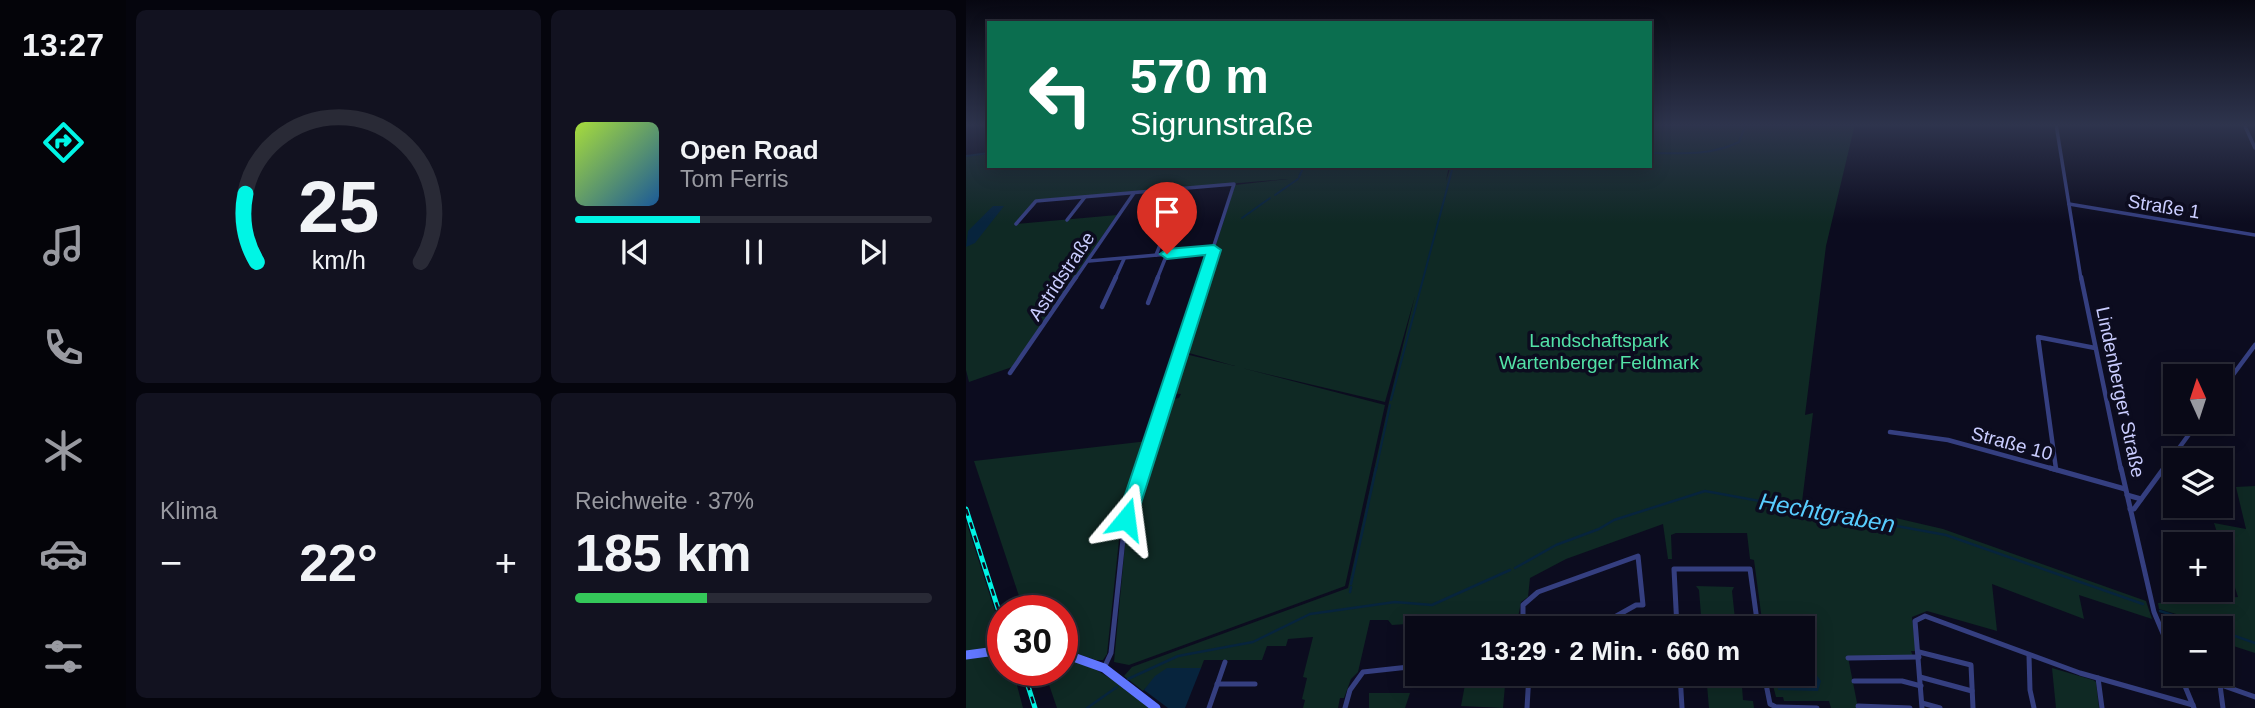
<!DOCTYPE html>
<html lang="de">
<meta charset="utf-8">
<style>
:root{--surface:#090917;--page:#121220;--text:#f1f3f6;--muted:#999aa1;--line:#292a36;--accent:#00f5e5}
body{margin:0;font-family:Arial,sans-serif;background:var(--page);color:var(--text);height:100vh;display:flex;flex-direction:column;font-size:26px;white-space:nowrap}
*{box-sizing:border-box;margin:0}
p{font-size:23px;color:var(--muted)}
.icon{flex:none;width:38px;height:38px;fill:none;stroke:currentColor;stroke-width:2;stroke-linecap:round;stroke-linejoin:round}
.map{position:relative;flex:1;overflow:hidden}
.panel{display:flex;flex-direction:column;gap:10px;padding:10px;background:#05050d;width:840px}
.panel>*{flex:none}
.top-card{position:absolute;left:21px;top:21px;width:665px;height:147px;border-radius:0px;box-shadow:0 4px 18px #0003,0 0 0 2px var(--line);background:#0b6e4f;color:#fff;overflow:hidden}
.needle{width:46px;rotate:357deg}
.fabs{position:absolute;left:1197px;top:364px;display:grid;gap:14px}
.fabs a{display:grid;place-items:center;width:70px;height:70px;border-radius:0px;background:var(--surface);box-shadow:0 4px 18px #0003,0 0 0 2px var(--line);font-size:35px}
.speed{position:absolute;left:21px;top:595px;display:flex;gap:14px;font-size:35px;font-weight:700;text-align:center}
.speed>*{display:grid;place-content:center;width:91px;height:91px;border-radius:50%;background:var(--surface);box-shadow:0 4px 18px #0003,0 0 0 2px var(--line);line-height:1}
.speed .limit{border:10px solid #d22;background:#fff;color:#111}
.pin{position:absolute;display:grid;place-items:center;width:60px;height:60px;color:#fff;margin:-72px -30px;border-radius:50% 50% 50% 0;rotate:-45deg;box-shadow:0 0 7px #0007}
.pin .icon{rotate:45deg}
.me{position:absolute;width:77px;margin:-38px;rotate:16deg;stroke-linejoin:round;filter:drop-shadow(0 0 5px #0008)}
.turn{display:flex;align-items:center;gap:24px;height:147px;padding:0 28px;font-size:32px}
.turn .icon{width:91px;height:91px;stroke-width:2.5}
.turn b{display:block;font-size:49px;line-height:60px}
.big{font-size:52px;font-weight:600;line-height:1.1}
.panel .card{flex:1;display:flex;flex-direction:column;justify-content:center;gap:10px;min-width:0;padding:0 24px;border-radius:10px;background:var(--page)}
.panel .dial{align-items:center;gap:0}
.dial svg{height:182px;overflow:visible;fill:none;stroke:var(--line);stroke-width:7;stroke-linecap:round;text-anchor:middle}
.dial text{fill:var(--text);stroke:none}
.song{display:flex;align-items:center;gap:21px}
.cover{width:84px;height:84px;border-radius:10px;background:linear-gradient(135deg,hsl(80 70% 55%),hsl(210 70% 35%))}
.played{height:7px;border-radius:4px;background:linear-gradient(90deg,var(--accent) 35%,var(--line) 35%)}
.keys{display:flex;justify-content:space-around;direction:ltr}
.heat{display:flex;justify-content:space-between;align-items:center;font-size:38px;direction:ltr}
.charge{height:10px;border-radius:5px;background:linear-gradient(90deg,#34c759 37%,var(--line) 0)}
.panel .tiles{flex:1;display:grid;gap:10px;grid-template-columns:repeat(2,1fr)}
.trip{position:absolute;left:439px;top:616px;width:410px;height:70px;border-radius:0px;background:var(--surface);box-shadow:0 4px 18px #0003,0 0 0 2px var(--line);font-weight:600;line-height:70px;text-align:center}
main{display:flex;flex:1;min-height:0}
.tab-bar{display:flex;flex-direction:column;width:126px;justify-content:space-around;align-items:center;background:#040409;color:var(--muted)}
.tab-bar .icon{width:49px;height:49px}
.tab-bar .selected{color:var(--accent)}
.tab-bar b{font-size:32px;color:var(--text)}
.map>svg:first-child{display:block}
.green{fill:#0f2924}
.water{fill:#07243d}
.lines{fill:none;stroke-linecap:round;stroke-linejoin:round}
.stream-far1{stroke:#07243d;stroke-width:2}
.stream{stroke:#07243d;stroke-width:2.5}
.minor-far2{stroke:#353f80;stroke-width:3.5}
.minor-far1{stroke:#353f80;stroke-width:4.5}
.minor{stroke:#353f80;stroke-width:5}
.secondary{stroke:#6177ff;stroke-width:9}
.rail-casing{stroke:#00f5e5;stroke-width:5}
.rail{stroke:#0c0c1f;stroke-width:2.5;stroke-dasharray:7;stroke-linecap:butt}
.route{fill:#00f5e5;stroke:#009f95;stroke-width:2}
.labels{text-anchor:middle;stroke-width:7;stroke-linejoin:round;paint-order:stroke}
.street-label{font-size:19px;fill:#cacdff;stroke:#0c0c1f}
.park-label{font-size:19px;fill:#53e2a7;stroke:#0c0c1f}
.near-water-label{font-size:24px;font-style:italic;fill:#58cdff;stroke:#0c0c1f}
</style>
<main>
<nav class="tab-bar">
<b>13:27</b>
<svg class="icon selected" aria-label="directions" viewBox="0 0 24 24"><path d="M12 3l9 9-9 9-9-9zM9 14v-3h6M13 9l2 2-2 2"/></svg>
<svg class="icon" aria-label="music" viewBox="0 0 24 24"><path d="M9 18V5l10-2v13"/><circle cx="6" cy="18" r="3"/><circle cx="16" cy="16" r="3"/></svg>
<svg class="icon" aria-label="phone" viewBox="0 0 24 24"><path d="M5 4h4l2 5-3 2q2 4 5 5l2-3 5 2v4C11 20 4 13 5 4z"/></svg>
<svg class="icon" aria-label="climate" viewBox="0 0 24 24"><path d="M12 3v18M4 7l16 10M4 17L20 7"/></svg>
<svg class="icon" aria-label="car" viewBox="0 0 24 24"><path d="M5 17H2v-5l4-1 3-4h7l3 4 3 1v5h-3M9 17h6M6 11h13"/><circle cx="7" cy="17" r="2"/><circle cx="17" cy="17" r="2"/></svg>
<svg class="icon" aria-label="filters" viewBox="0 0 24 24"><path d="M4 7h16M4 17h16"/><circle cx="9" cy="7" r="2"/><circle cx="15" cy="17" r="2"/></svg>
</nav>
<section class="panel">
<div class="tiles">
<div class="card dial"><svg viewBox="0 0 100 80">
<path d="M14 69A42 42 0 1 1 86 69"/>
<path d="M14 69A42 42 0 0 1 9 39" stroke="#00f5e5"/>
<text x="50" y="56" font-size="32" font-weight="700">25</text>
<text x="50" y="72" font-size="11">km/h</text>
</svg></div>
<div class="card">
<div class="song"><i class="cover"></i><div><b>Open Road</b><p>Tom Ferris</p></div></div>
<div class="played"></div>
<div class="keys"><svg class="icon" aria-label="previous" viewBox="0 0 24 24"><path d="M18 5L8 12l10 7zM5 5v14"/></svg><svg class="icon" aria-label="pause" viewBox="0 0 24 24"><path d="M8 5v14M16 5v14"/></svg><svg class="icon" aria-label="next" viewBox="0 0 24 24"><path d="M6 5l10 7-10 7zM19 5v14"/></svg></div>
</div>
<div class="card"><p>Klima</p>
<div class="heat"><a>−</a><b class="big">22°</b><a>+</a></div>
</div>
<div class="card"><p>Reichweite · 37%</p><b class="big">185 km</b><div class="charge"></div></div>
</div>
</section>
<div class="map">
<svg width="1289" height="708" viewBox="0 0 1289 708">
<rect width="100%" height="100%" fill="#0c0c1f"/>
<!-- green -->
<g class="green">
<path d="M 684,124 L 889,124 L 860,246 L 839,415 L 847,413 L 836,502 L 921,516 L 977,529 L 1180,601 L 1186,619 L 1113,595 L 1118,619 L 1026,584 L 1031,631 L 961,611 L 946,617 L 950,651 L 945,651 L 947,656 L 882,657 L 892,708 L 865,708 L 863,701 L 818,701 L 817,697 L 810,697 L 804,674 L 836,674 L 836,628 L 797,628 L 788,560 L 784,559 L 781,533 L 710,533 L 705,535 L 706,559 L 702,559 L 697,524 L 600,559 L 564,578 L 562,597 L 555,602 L 550,628 L 484,628 L 485,621 L 426,625 L 422,620 L 404,620 L 392,672 L 385,679 L 378,698 L 374,698 L 372,708 L 337,708 L 339,700 L 336,699 L 341,678 L 337,677 L 347,637 L 322,639 L 320,646 L 301,646 L 296,660 L 238,660 L 235,668 C 200,668 201,666 177,691 L 158,676 L 166,667 L 382,588 L 423,402 L 449,296 L 419,402 L 276,368 L 419,405 L 379,586 L 163,665 L 148,662 L 160,534 L 166,503 L 200,400 L 213,398 L 215,394 L 203,393 L 215,353 L 269,366 L 216,351 L 269,185 L 322,179 L 69,200 L 50,224 L 151,215 L 46,367 L 3,382 L 0,370 L 0,156 L 23,154 L 23,166 L 483,166 L 480,181 L 485,166 L 684,166 Z"/>
<polygon points="182,441 156,511 141,654 137,660 130,660 96,649 96,611 58,611 8,461"/>
<polygon points="1289,486 1289,653 1255,642 1255,628 1214,628 1210,614 1193,609 1192,603 1272,597 1248,523 1280,529 1270,487"/>
<polygon points="0,521 37,636 37,670 47,670 57,708 0,708"/>
<polygon points="730,586 768,587 766,591 770,628 736,628 733,590"/>
<path d="M 96,658 C 132,665 156,686 183,708 L 91,708 L 78,670 L 96,670 Z"/>
<polygon points="1086,668 1127,680 1130,682 1133,708 1090,708"/>
<polygon points="501,674 540,674 537,708 495,706"/>
<polygon points="740,674 775,674 777,700 787,701 788,708 743,708"/>
<polygon points="403,693 444,693 439,708 403,708"/>
</g>
<!-- water -->
<g class="water">
<polygon points="27,206 38,206 9,243 0,247 2,231"/>
<polygon points="201,668 235,668 219,708 202,708 178,690 189,676"/>
<polygon points="849,673 855,681 852,691 812,690 810,674"/>
</g>
<g class="lines">
<!-- stream-far1 -->
<g class="stream-far1">
<path d="M 684,153 C 715,153 744,156 773,142 L 780,124"/>
<polyline points="0,156 23,153"/>
<polyline points="333,177 338,166"/>
<polyline points="309,195 332,179"/>
<polyline points="276,218 304,198"/>
<polyline points="425,400 487,166"/>
<polyline points="410,470 424,405"/>
</g>
<!-- stream -->
<g class="stream">
<polyline points="549,568 590,545 633,529 648,520 739,491 980,535 1177,604"/>
<polyline points="385,584 410,468"/>
<polyline points="384,592 385,587"/>
<polyline points="1194,611 1247,628"/>
<polyline points="1255,631 1289,643"/>
<polyline points="162,679 212,656 287,642 344,614 429,602 466,605 544,570"/>
<polyline points="121,708 151,687"/>
</g>
<!-- minor-far2 -->
<g class="minor-far2">
<polyline points="1090,124 1115,279"/>
<polyline points="1278,124 1289,148"/>
<polyline points="1103,204 1289,235"/>
<polyline points="101,220 119,197"/>
<polyline points="50,224 70,201 268,184 237,279"/>
<polyline points="190,255 217,188"/>
<polyline points="123,261 248,250"/>
<polyline points="109,279 168,193"/>
<polyline points="149,279 158,259"/>
<polyline points="191,279 201,254"/>
</g>
<!-- minor-far1 -->
<g class="minor-far1">
<polyline points="1115,277 1155,470"/>
<polyline points="182,303 192,277"/>
<polyline points="136,307 150,277"/>
<polyline points="44,373 110,277"/>
<polyline points="1255,391 1289,345"/>
<polyline points="924,432 982,440 1091,470"/>
<polyline points="1090,469 1072,337 1129,348"/>
<polyline points="175,470 238,277"/>
<polyline points="1197,470 1232,422"/>
</g>
<!-- minor -->
<g class="minor">
<polyline points="1084,468 1159,489"/>
<polyline points="1155,468 1188,612 1209,662"/>
<polyline points="1161,495 1175,499"/>
<polyline points="1164,509 1168,509 1198,468"/>
<polygon points="672,556 677,605 670,605 645,619 557,624 557,605 572,592"/>
<polyline points="557,624 557,628"/>
<polyline points="711,628 708,569 784,569 792,628"/>
<polyline points="953,652 1005,665 1007,708"/>
<polyline points="1063,656 1064,690 1068,708"/>
<polyline points="882,658 953,657"/>
<polyline points="138,668 145,653 158,530 176,468"/>
<polyline points="714,674 716,708"/>
<polyline points="798,674 804,704 810,707 851,708"/>
<polyline points="1214,674 1228,708"/>
<polyline points="1224,674 1289,697"/>
<polyline points="954,677 1006,691"/>
<polyline points="1132,678 1136,708"/>
<polyline points="888,681 936,681 955,686"/>
<polyline points="251,684 289,684"/>
<polyline points="1254,685 1257,708"/>
<polyline points="956,703 974,708"/>
<polyline points="892,706 944,708"/>
<polyline points="243,708 259,662"/>
<polyline points="379,708 384,690 397,672 452,666"/>
<polyline points="561,708 563,674"/>
<polyline points="956,708 949,621 959,616 1114,673 1227,705"/>
</g>
<!-- secondary -->
<g class="secondary">
<polyline points="96,653 138,668 190,708"/>
<polyline points="0,655 37,650"/>
</g>
<!-- rail casing -->
<g class="rail-casing">
<g id="rail">
<polyline points="0,509 37,624"/>
<polyline points="57,670 69,708"/>
</g>
</g>
<!-- rail -->
<use href="#rail" class="rail"/>
</g>
<!-- sky -->
<linearGradient id="sky" x2="0" y2="1"><stop stop-color="#070711"/><stop offset="0.56" stop-color="#2e344d"/><stop offset="1" stop-color="#2e344d" stop-opacity="0"/></linearGradient>
<rect width="1289" height="223" fill="url(#sky)"/>
<!-- route -->
<polygon class="route" points="248,245 255,250 170,519 167,525 160,527 153,525 151,519 239,255 201,259 194,254 201,249"/>
<g class="labels">
<!-- street labels -->
<g class="street-label">
<text transform="translate(1198 206) rotate(9)" y="7">Straße 1</text>
<text transform="translate(95 276) rotate(-56)" y="7">Astridstraße</text>
<text transform="translate(1155 392) rotate(78)" y="7">Lindenberger Straße</text>
<text transform="translate(1046 443) rotate(15)" y="7">Straße 10</text>
</g>
<!-- park labels -->
<g class="park-label">
<text x="633" y="347">Landschaftspark<tspan x="633" dy="22">Wartenberger Feldmark</tspan></text>
</g>
<!-- near-water labels -->
<g class="near-water-label">
<text transform="translate(861 513) rotate(10)" y="8">Hechtgraben</text>
</g>
</g>
</svg>
<div class="fabs">
<a><svg class="needle" viewBox="-14 -14 28 28"><path d="M0-13l5 13h-10z" fill="#e53935"/><path d="M0 13l5-13h-10z" fill="#999aa1"/></svg></a>
<a><svg class="icon" aria-label="layers" viewBox="0 0 24 24"><path d="M12 4l9 5-9 5-9-5zM3 14l9 5 9-5"/></svg></a>
<a>+</a>
<a>−</a>
</div>
<div class="speed"><div class="limit">30</div></div>
<div class="pin" style="left:201px;top:254px;background:#d93025"><svg class="icon" aria-label="arrive" viewBox="0 0 24 24"><path d="M6 21V4h12l-3 4 3 4H6"/></svg></div>
<svg class="me" style="left:160px;top:519px" viewBox="-20 -20 40 40"><path d="M0-17L14 15 0 8-14 15z" fill="#00f5e5" stroke="#fff" stroke-width="4"/></svg>
<div class="trip">13:29 · 2 Min. · 660 m</div>
<div class="top-card">
<div class="turn"><svg class="icon" aria-label="left" viewBox="0 0 24 24"><path d="M17 20v-9H6M10 6l-5 5 5 5"/></svg><div><b>570 m</b>Sigrunstraße</div></div>
</div>
</div>
</main>
